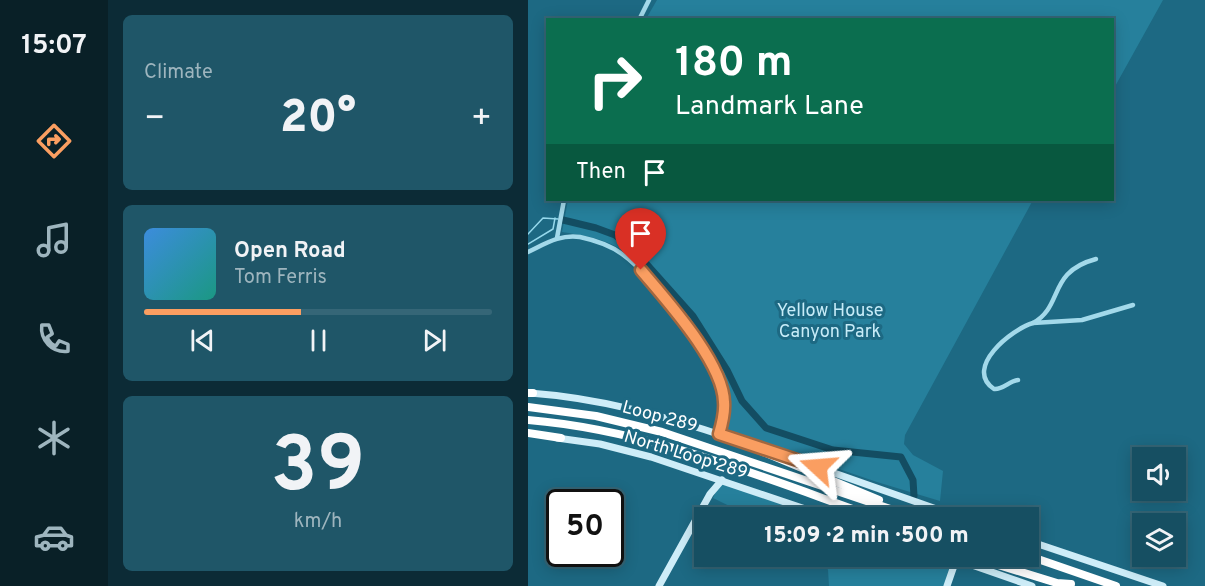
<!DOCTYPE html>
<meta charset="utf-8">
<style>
:root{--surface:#164f62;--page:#1f5668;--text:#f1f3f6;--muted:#9eb5be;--line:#356677;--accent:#fa9e61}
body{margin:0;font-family:Overpass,sans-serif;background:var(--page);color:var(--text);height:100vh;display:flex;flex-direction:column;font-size:22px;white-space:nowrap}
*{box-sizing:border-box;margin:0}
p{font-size:20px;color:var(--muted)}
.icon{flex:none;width:33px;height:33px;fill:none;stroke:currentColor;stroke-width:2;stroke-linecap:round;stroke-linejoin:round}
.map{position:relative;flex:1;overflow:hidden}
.side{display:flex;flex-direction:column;gap:15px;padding:15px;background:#0c2b36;width:420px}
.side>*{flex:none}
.guide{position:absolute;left:18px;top:18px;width:568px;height:183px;border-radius:0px;box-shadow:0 3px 15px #0003,0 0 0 2px var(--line);background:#0b6e4f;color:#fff;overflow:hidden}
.controls{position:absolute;left:604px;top:447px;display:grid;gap:12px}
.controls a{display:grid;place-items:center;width:54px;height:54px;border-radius:0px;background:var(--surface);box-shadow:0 3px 15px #0003,0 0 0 2px var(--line);font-size:30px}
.speed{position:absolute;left:18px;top:489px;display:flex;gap:12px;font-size:30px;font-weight:700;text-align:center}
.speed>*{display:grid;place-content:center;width:78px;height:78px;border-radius:50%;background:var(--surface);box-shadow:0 3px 15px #0003,0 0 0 2px var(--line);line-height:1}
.speed .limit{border:3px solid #111;border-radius:9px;background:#fff;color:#111}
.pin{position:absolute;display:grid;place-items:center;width:51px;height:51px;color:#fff;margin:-62px -26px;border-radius:50% 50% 50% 0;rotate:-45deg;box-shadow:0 0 6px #0007}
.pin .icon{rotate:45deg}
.me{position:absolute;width:66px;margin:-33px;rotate:289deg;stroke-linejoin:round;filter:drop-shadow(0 0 4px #0008)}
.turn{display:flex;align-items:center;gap:21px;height:126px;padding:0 30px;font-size:27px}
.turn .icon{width:78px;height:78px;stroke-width:2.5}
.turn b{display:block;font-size:42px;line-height:51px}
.then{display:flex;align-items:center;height:57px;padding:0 30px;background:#0003;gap:12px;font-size:22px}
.big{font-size:45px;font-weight:800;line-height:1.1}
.side .widget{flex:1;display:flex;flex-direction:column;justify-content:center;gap:9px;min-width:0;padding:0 21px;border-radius:9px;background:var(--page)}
.side .dial{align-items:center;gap:0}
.dial b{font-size:78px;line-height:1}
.song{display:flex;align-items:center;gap:18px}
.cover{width:72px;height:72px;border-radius:9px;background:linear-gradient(135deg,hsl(210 70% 55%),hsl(170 70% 35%))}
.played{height:6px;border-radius:3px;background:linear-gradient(90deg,var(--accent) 45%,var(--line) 45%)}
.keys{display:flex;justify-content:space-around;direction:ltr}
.heat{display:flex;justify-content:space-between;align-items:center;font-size:33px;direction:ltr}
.trip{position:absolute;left:166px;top:507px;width:345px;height:60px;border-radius:0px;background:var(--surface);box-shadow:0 3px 15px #0003,0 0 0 2px var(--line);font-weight:800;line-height:60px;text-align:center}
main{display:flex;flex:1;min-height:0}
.tab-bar{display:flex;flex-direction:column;width:108px;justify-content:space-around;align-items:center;background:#092027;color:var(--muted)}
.tab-bar .icon{width:42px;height:42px}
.tab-bar .active{color:var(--accent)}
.tab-bar b{font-size:27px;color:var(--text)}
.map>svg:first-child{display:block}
.green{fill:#26809c}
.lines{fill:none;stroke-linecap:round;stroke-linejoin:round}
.stream{stroke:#96d9ec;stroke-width:1.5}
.river{stroke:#134d62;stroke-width:7}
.street{stroke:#a3d9ea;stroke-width:4.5}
.secondary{stroke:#ceedf8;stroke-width:7}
.highway{stroke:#fff;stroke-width:8}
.route-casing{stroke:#a2673f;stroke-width:15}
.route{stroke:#fa9e61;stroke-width:10}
.labels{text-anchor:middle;stroke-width:6;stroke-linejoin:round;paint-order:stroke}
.park-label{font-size:18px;fill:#c7ecf8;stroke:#1d6983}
.street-label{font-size:18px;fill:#fff;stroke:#1d6983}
</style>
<main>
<nav class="tab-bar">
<b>15:07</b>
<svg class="icon active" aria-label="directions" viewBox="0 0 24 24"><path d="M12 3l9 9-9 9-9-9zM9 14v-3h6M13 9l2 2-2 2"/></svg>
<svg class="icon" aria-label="music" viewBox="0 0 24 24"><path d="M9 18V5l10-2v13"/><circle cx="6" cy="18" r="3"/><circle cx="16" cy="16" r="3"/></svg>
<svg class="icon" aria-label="phone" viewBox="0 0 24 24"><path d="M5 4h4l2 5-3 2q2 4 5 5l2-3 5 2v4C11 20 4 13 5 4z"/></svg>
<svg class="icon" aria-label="climate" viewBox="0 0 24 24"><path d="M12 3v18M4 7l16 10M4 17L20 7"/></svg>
<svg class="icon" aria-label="car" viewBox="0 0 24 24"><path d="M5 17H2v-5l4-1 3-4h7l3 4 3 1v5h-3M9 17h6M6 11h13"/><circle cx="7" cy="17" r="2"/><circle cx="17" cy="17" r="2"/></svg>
</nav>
<section class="side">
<div class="widget"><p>Climate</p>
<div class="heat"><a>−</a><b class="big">20°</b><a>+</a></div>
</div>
<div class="widget">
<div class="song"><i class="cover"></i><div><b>Open Road</b><p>Tom Ferris</p></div></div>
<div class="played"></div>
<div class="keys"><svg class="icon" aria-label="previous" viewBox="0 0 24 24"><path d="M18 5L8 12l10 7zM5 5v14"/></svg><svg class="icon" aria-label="pause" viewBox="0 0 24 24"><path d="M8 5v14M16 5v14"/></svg><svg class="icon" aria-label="next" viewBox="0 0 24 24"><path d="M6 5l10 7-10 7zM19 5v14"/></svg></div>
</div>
<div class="widget dial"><b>39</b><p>km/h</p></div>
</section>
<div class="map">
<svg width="677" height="586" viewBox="0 0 677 586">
<rect width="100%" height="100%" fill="#1d6983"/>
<!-- green -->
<g class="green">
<polygon points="129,0 635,0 585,90 585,20 118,19"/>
<path d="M 40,200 L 505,200 L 377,435 L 376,444 L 385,455 L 415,471 L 412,501 L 349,482 L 197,430 C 199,416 202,402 198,389 C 185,346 126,267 87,246 C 70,237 52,235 34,232 Z"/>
<polygon points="194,484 293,517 224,517 185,498 190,487"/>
<polygon points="294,557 409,557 420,560 422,565 416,586 301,586 300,570"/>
</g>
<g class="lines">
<!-- stream -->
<g class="stream">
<polyline points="0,234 15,218 30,219"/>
<polyline points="0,244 25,229 27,218"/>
</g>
<!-- river -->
<polyline class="river" points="35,220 68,228 87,235 106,250 165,316 199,370 214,401 238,428 305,450 373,457 385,480 386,496"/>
<!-- street -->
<g class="street">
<polyline points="111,20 121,0"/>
<polyline points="29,238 36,200"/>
<path d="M 0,252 C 17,244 32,234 52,237 C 66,240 82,245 94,254 C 126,277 187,355 195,393 C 198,407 195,421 191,434"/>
<path d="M 568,259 C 519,272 536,306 505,323 L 554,320 L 605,305"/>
<path d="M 490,380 C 481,381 475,390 466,389 C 435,368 484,329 505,323"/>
</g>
<!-- secondary -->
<g class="secondary">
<path d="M 2,393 C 71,398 137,416 202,438"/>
<polyline points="29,438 72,444 123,457 304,518"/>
<polyline points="235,448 434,518"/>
<polyline points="501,541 635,586"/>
<polyline points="418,556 504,586"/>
<polyline points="131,586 182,494 194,480"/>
<polyline points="419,586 428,560"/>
</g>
<!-- highway -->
<g class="highway">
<polyline points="0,393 5,393"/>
<polyline points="0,407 68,416 134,432 389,518"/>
<path d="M 0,420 C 122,430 236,478 350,518"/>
<polyline points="0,433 33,438"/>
<polyline points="199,437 351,500"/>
<polyline points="441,556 529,583 543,584"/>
<polyline points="464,556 480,562"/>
<polyline points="501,556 588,586"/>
</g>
</g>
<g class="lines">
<!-- route casing -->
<g class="route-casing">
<path id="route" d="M 113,270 C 138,300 195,362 196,402 C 197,413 194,424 191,434 L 290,467"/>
</g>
<!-- route -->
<use href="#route" class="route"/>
</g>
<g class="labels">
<!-- park labels -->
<g class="park-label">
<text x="302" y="316">Yellow House<tspan x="302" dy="21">Canyon Park</tspan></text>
</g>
<!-- street labels -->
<g class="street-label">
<text transform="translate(132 416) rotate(15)" y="6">Loop 289</text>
<text transform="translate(158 454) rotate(17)" y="6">North Loop 289</text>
</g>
</g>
</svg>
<div class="controls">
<a><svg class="icon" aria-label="sound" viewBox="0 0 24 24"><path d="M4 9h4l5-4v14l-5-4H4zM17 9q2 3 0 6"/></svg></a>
<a><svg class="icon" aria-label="layers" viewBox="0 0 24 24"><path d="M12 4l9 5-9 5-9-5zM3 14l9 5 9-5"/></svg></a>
</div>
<div class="speed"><div class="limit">50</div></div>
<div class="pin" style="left:113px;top:270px;background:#d93025"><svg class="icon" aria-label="arrive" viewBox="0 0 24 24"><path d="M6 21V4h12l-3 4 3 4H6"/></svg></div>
<svg class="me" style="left:290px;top:467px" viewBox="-20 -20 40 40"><path d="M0-17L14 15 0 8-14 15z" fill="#fa9e61" stroke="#fff" stroke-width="4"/></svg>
<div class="trip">15:09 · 2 min · 500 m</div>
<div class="guide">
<div class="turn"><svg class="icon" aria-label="right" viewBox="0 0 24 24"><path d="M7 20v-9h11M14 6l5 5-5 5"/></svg><div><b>180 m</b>Landmark Lane</div></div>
<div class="then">Then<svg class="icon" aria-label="arrive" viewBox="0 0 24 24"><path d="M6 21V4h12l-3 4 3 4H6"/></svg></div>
</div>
</div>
</main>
